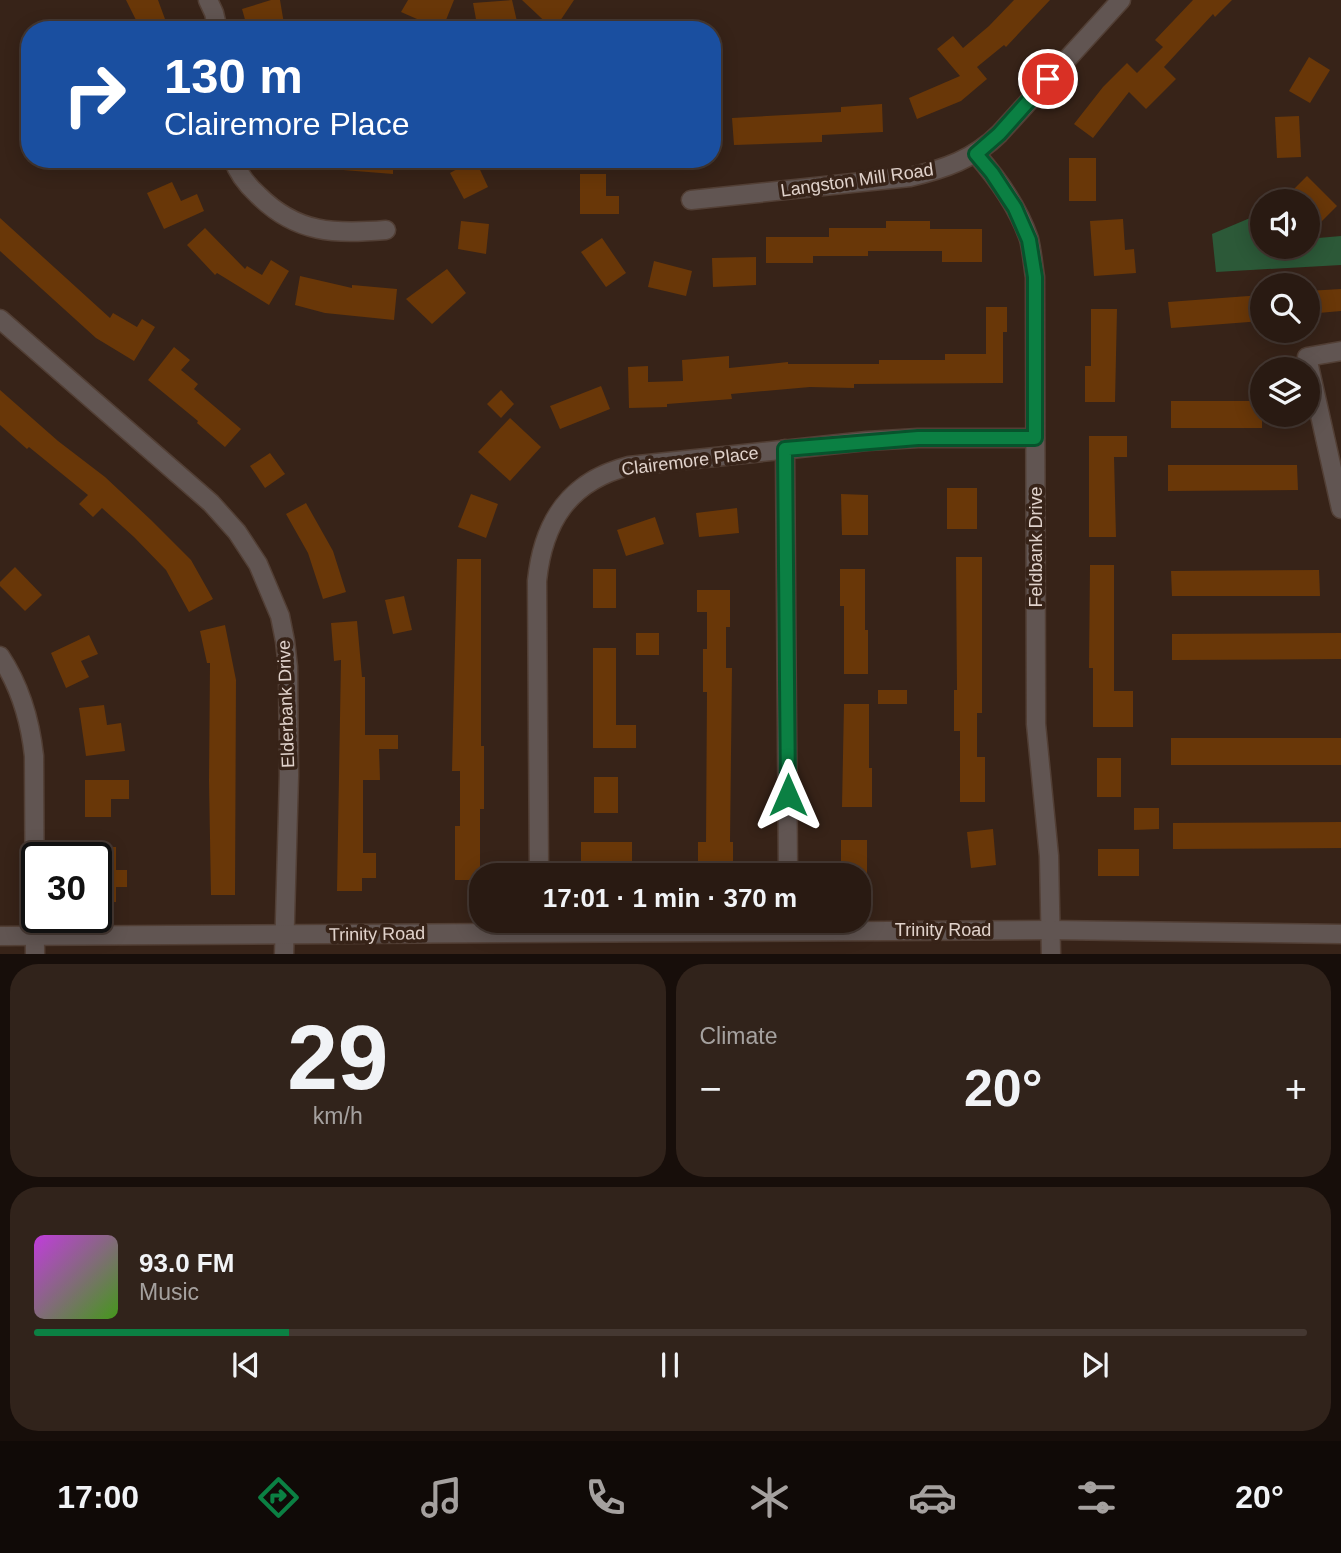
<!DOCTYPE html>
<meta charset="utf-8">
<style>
:root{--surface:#291a12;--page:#31231b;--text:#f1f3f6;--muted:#a5a19f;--line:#453832;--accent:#0b8043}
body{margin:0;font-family:Arial,sans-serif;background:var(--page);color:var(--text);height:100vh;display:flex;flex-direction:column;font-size:26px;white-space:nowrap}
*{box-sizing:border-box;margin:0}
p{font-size:23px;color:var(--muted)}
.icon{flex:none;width:38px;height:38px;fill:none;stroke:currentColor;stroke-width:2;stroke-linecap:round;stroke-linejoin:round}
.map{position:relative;height:954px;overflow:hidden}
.drawer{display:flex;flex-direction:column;gap:10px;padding:10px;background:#170e0a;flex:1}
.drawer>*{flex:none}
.top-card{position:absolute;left:21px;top:21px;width:700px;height:147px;border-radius:28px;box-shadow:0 4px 18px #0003,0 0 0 2px var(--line);background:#1a4fa0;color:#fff;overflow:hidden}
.fabs{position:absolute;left:1250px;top:189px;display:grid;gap:14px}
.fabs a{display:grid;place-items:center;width:70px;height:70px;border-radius:50%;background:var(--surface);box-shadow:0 4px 18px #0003,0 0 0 2px var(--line);font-size:35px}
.speed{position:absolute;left:21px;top:842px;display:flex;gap:14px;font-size:35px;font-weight:700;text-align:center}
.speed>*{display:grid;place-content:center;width:91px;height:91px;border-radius:50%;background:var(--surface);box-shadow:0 4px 18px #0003,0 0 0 2px var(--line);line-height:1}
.speed .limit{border:4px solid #111;border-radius:10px;background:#fff;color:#111}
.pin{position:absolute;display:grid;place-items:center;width:60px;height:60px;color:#fff;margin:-30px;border:4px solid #fff;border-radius:50%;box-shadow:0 2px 7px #0007}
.me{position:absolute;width:77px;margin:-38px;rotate:0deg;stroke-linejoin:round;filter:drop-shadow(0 0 5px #0008)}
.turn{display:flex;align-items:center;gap:24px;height:147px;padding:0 28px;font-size:32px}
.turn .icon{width:91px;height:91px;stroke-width:2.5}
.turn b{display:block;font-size:49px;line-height:60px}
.big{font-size:52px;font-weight:600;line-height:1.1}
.drawer .tile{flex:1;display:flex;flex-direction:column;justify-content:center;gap:10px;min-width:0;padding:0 24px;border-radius:28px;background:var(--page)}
.drawer .dial{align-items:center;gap:0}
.dial b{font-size:91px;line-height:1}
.song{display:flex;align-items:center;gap:21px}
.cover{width:84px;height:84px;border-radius:10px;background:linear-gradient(135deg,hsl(290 70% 55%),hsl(100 70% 35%))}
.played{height:7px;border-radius:4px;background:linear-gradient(90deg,var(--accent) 20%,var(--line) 20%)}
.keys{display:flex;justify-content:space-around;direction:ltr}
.heat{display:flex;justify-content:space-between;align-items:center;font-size:38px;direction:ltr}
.drawer .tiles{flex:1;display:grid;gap:10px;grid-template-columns:1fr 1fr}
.tile:last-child{grid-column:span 2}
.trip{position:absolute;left:469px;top:863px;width:402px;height:70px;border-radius:28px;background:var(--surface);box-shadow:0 4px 18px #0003,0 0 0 2px var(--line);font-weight:600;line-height:70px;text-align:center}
.menu{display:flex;height:112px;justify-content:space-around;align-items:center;background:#100a07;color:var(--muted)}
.menu .icon{width:49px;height:49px}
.menu .on{color:var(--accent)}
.menu b{font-size:32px;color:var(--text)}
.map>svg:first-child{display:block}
.green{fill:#2c5938}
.building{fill:#693708}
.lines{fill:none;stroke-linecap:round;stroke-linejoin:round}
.minor-casing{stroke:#523f35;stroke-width:21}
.minor{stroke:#615552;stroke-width:18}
.route-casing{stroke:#07532c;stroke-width:18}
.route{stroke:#0b8043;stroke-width:12}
.labels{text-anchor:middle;stroke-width:7;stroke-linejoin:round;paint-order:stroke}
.street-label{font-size:18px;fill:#e0d2cb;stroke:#372318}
</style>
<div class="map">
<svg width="1341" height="955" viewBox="0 0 1341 955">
<rect width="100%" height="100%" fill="#372318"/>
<!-- green -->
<polygon class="green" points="1262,213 1262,247 1307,247 1307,239 1341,236 1341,265 1216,272 1212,234"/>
<!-- building -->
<g class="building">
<polygon points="126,0 158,0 169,30 141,30"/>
<polygon points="271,0 280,0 285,30 248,30 242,9"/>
<polygon points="408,0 454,0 442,30 401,12"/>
<polygon points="512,0 519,30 478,30 473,3"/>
<polygon points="522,0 574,0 554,30"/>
<polygon points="1014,0 1050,0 1006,47 1004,45 977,67 987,79 961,101 917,119 909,98 960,76 937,49 953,36 963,48 989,26"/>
<polygon points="1193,0 1232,0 1215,17 1213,14 1164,67 1176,79 1146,109 1129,92 1093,138 1074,124 1103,87 1127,63 1137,73 1163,47 1155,40"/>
<polygon points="1309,57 1330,70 1310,103 1289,91"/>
<polygon points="882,104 883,132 822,135 822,142 734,145 732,118 841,112 841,107"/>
<polygon points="1299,116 1301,157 1277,158 1275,117"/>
<rect x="1069" y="158" width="27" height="43"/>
<polygon points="343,159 393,159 393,174 343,170"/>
<polygon points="475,159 488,187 464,199 450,173"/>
<polygon points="580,174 606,174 606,196 619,196 619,214 580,214"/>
<polygon points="1307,176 1337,206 1319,224 1307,213 1307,201 1296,201 1289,194"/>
<polygon points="172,182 181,201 197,194 204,211 164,229 147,193"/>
<polygon points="0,218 110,318 113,313 137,327 142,319 155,327 134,361 96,338 0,251"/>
<polygon points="1123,219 1125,250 1134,249 1136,273 1094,276 1090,221"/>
<polygon points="461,221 489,224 486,254 458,249"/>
<polygon points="886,221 930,221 930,229 982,229 982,262 942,262 942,251 868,251 868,256 813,256 813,263 766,263 766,237 829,237 829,228 886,228"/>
<polygon points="205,228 245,269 247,266 262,275 271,260 289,271 269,305 217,273 215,275 187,245"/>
<polygon points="602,238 626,273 606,287 581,252"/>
<polygon points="756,257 756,285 713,287 712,258"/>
<polygon points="654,261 692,271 686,296 648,287"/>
<polygon points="447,269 466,293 432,324 406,299"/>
<polygon points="300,276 352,288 352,285 397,289 394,320 325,313 295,305"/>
<polygon points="1341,289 1341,311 1307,314 1307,291"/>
<polygon points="1262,295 1262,321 1171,328 1168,302"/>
<polygon points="986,307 1007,307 1007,332 1003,332 1003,383 854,384 854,388 810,387 731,394 732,399 667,404 667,407 629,408 628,367 648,366 648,382 683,381 682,360 729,356 729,368 788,362 788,364 879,364 879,360 945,360 945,354 986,354"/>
<polygon points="1091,309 1117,309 1115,402 1085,402 1085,366 1091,366"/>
<polygon points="174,347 190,360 181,370 198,384 194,389 241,429 225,447 197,423 198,421 148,380"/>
<polygon points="601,386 610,409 560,429 550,406"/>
<polygon points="0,390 58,441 105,477 151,520 191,560 213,599 189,612 166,570 134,537 102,508 93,517 79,504 88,495 29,447 27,449 0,425"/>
<polygon points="501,390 514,404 501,418 487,404"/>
<rect x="1171" y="401" width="91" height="27"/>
<polygon points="510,418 541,447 510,481 478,452"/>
<polygon points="1089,436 1127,436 1127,457 1114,457 1116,537 1089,537"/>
<polygon points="270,453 285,474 265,488 250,466"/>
<polygon points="1168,465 1297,465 1298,490 1168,491"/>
<rect x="947" y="488" width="30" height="41"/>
<polygon points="471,494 498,504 486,538 458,527"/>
<polygon points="841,494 868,495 868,535 842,535"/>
<polygon points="306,503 333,551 346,592 323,599 308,553 286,514"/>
<polygon points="737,508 739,533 699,537 696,513"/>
<polygon points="655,517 664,544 626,556 617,530"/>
<polygon points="956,557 982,557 982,713 977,713 977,757 985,757 985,802 960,802 960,731 954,731 954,690 957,690"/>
<polygon points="457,559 481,559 481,746 484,746 484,809 480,809 480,880 455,880 455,826 460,826 460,771 452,771"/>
<polygon points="1090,565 1114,565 1114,691 1133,691 1133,727 1093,727 1093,668 1089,668"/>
<polygon points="15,567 42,595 25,611 0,586 0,582"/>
<rect x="593" y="569" width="23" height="39"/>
<polygon points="840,569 865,569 865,630 868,630 868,674 844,674 844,606 840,606"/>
<polygon points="1319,570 1320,596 1172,596 1171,571"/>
<polygon points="697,590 730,590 730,627 726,627 726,668 732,668 730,842 733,842 733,875 698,875 698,842 706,842 707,692 703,692 703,649 707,649 707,612 697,612"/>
<polygon points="404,596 412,630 393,634 385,600"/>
<polygon points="357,621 362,677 365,677 365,735 398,735 398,749 379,749 380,780 363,780 363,853 376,853 376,878 362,878 362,891 337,891 341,660 334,661 331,623"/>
<polygon points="225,625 236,680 235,895 211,895 209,781 210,663 207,663 200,631"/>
<rect x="636" y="633" width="23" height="22"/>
<polygon points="1341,633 1341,659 1172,660 1172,634"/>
<polygon points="89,635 98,654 81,661 89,677 66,688 51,653"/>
<polygon points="593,648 616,648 616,725 636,725 636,748 593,748"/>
<rect x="878" y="690" width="29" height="14"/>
<polygon points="844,704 869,704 869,768 872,768 872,807 842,807"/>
<polygon points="104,705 107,725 121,723 125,751 86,756 79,708"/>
<rect x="1171" y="738" width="170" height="27"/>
<rect x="1097" y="758" width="24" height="39"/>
<rect x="594" y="777" width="24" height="36"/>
<polygon points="85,780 129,780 129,799 111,799 111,817 85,817"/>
<polygon points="1134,808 1159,808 1159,829 1134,830"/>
<polygon points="1341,822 1341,848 1173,849 1173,823"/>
<polygon points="993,829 996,865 971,868 967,832"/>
<rect x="841" y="840" width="26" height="35"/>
<rect x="581" y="842" width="51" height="33"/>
<polygon points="96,847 116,847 116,870 127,870 127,887 116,887 116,902 96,902"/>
<rect x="1098" y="849" width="41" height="27"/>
</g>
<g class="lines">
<!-- minor casing -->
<g class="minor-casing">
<g id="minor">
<polyline points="208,0 214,13 218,30"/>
<path d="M 976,154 C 998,179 1018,207 1029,239 C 1032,251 1033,265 1035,277 L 1036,724 L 1049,856 L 1051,955"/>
<path d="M 233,159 C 238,174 247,185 258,195 C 297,234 335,234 386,230"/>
<path d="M 691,200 L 910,177 C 944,169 974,159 999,134 L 1121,0"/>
<polyline points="0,319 211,503 237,532 258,564 280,616 285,641 288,667 289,775 284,955"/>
<polyline points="1341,351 1307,357 1341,509"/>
<polyline points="785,449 788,875"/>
<path d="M 0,656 C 20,686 30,719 34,756 L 35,955"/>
<path d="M 539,875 L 537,581 C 543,522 569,481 629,466 L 867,441 L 918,438 L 1035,438"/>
<polyline points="0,936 1051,930 1341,934"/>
</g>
</g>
<!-- minor -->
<use href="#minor" class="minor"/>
</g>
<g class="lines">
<!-- route casing -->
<g class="route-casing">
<polyline id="route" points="788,795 785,449 918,438 1035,438 1035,277 1029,240 1015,208 992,173 976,154 999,134 1048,79"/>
</g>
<!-- route -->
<use href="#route" class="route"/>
</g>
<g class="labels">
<!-- street labels -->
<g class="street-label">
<text transform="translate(857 180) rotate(-8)" y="6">Langston Mill Road</text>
<text transform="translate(690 461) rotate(-7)" y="6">Clairemore Place</text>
<text transform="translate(1036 547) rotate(-90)" y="6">Feldbank Drive</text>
<text transform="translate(286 704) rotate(-92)" y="6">Elderbank Drive</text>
<text x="943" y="936">Trinity Road</text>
<text transform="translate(377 934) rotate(-1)" y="6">Trinity Road</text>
</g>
</g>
</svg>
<div class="fabs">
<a><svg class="icon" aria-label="sound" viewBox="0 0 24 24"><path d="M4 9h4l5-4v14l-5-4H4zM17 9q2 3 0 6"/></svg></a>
<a><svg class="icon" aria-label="search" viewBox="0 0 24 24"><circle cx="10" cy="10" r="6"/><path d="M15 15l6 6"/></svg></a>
<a><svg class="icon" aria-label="layers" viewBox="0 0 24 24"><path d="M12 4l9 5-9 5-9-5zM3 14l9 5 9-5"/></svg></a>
</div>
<div class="speed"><div class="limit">30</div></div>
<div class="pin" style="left:1048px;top:79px;background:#d93025"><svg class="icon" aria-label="arrive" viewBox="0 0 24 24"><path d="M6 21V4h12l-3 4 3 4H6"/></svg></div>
<svg class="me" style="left:788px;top:795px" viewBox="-20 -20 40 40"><path d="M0-17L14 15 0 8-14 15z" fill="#0b8043" stroke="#fff" stroke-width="4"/></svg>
<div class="trip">17:01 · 1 min · 370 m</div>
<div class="top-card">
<div class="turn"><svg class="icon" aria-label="right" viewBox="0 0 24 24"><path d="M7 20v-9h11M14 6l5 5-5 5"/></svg><div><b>130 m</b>Clairemore Place</div></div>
</div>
</div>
<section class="drawer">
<div class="tiles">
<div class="tile dial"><b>29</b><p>km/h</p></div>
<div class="tile"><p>Climate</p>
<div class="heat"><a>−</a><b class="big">20°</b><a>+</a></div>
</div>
<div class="tile">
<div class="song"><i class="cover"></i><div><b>93.0 FM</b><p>Music</p></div></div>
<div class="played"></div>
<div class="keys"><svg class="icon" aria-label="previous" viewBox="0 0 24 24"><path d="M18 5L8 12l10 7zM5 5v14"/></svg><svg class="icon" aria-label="pause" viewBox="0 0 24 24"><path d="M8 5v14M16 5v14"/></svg><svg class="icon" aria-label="next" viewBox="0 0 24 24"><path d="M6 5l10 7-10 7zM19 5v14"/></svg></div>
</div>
</div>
</section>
<nav class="menu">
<b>17:00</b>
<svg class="icon on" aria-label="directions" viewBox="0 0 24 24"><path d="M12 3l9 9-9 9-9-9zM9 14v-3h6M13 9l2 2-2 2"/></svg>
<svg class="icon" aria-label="music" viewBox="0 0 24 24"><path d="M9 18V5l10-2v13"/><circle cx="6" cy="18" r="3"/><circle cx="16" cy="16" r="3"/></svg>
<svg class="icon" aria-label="phone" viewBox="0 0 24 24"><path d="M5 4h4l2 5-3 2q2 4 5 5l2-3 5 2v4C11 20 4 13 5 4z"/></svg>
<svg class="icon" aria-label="climate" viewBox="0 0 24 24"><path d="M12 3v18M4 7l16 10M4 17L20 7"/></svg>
<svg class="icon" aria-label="car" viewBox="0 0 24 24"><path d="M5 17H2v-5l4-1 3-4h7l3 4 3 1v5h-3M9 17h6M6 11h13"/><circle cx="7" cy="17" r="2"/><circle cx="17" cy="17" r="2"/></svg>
<svg class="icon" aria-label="filters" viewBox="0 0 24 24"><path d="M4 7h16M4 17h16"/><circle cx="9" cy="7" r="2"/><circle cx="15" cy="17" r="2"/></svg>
<b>20°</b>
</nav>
